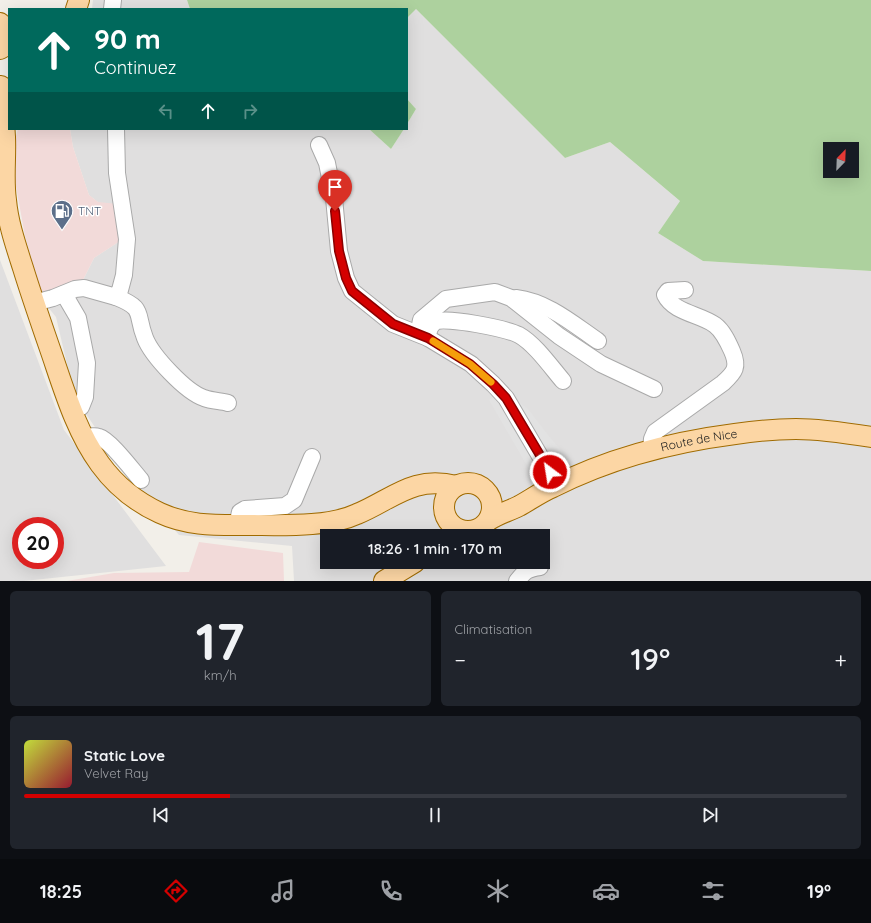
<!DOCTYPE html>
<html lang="fr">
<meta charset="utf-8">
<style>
:root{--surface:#171b24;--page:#20242c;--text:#f1f3f6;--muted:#9ea1a6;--line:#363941;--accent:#d40000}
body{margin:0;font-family:Quicksand,sans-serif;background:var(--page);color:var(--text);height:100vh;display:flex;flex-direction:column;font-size:15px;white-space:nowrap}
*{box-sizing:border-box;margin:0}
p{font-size:13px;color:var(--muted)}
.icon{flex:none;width:22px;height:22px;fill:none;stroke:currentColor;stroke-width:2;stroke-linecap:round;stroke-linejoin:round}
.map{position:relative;height:581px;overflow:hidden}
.side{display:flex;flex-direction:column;gap:10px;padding:10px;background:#0d0f14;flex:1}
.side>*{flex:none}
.top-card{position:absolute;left:8px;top:8px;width:400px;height:122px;border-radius:0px;box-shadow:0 4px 16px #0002;background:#00695c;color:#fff;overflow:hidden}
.needle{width:26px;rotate:23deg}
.tools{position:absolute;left:823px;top:142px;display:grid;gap:8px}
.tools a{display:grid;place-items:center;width:36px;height:36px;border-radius:0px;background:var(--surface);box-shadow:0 4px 16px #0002;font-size:20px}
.speed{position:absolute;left:12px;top:517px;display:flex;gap:8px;font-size:20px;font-weight:700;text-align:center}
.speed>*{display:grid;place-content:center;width:52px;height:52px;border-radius:50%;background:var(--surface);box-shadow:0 4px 16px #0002;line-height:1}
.speed .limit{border:6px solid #d22;background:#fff;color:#111}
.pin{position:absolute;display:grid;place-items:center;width:34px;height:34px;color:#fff;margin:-41px -17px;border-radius:50% 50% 50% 0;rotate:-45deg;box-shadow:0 0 4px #0007}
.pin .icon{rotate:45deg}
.me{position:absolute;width:44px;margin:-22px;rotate:329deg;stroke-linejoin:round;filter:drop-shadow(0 0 3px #0008)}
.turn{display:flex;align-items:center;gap:14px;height:84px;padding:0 20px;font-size:18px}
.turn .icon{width:52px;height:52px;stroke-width:2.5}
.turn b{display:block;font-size:28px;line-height:34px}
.lanes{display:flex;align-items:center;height:38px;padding:0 20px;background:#0003;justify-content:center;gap:20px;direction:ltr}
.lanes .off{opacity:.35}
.big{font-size:30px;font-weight:600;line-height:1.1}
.side .tile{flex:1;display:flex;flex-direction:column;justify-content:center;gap:6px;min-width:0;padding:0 14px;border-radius:6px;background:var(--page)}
.side .dial{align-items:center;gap:0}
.dial b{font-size:52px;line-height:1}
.song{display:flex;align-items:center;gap:12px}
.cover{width:48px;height:48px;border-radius:6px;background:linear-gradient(135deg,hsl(70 70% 55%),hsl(350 70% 35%))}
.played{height:4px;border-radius:2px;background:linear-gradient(90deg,var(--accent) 25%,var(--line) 25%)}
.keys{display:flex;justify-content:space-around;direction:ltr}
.heat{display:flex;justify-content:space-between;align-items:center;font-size:22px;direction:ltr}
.side .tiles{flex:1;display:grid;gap:10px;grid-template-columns:1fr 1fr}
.tile:last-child{grid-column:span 2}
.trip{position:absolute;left:320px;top:529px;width:230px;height:40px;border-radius:0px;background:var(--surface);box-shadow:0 4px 16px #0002;font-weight:600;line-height:40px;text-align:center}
.tab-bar{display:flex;height:64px;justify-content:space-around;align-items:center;background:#090b0e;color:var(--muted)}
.tab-bar .icon{width:28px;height:28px}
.tab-bar .selected{color:var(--accent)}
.tab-bar b{font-size:18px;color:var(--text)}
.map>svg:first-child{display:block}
.residential{fill:#e0dfdf;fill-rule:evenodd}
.commercial{fill:#f2dad9}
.forest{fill:#add19e;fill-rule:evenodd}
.parking{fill:#e2e2e2}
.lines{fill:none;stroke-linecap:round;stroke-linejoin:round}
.minor-casing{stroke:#a9a9a9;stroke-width:18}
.major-casing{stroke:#a06b00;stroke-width:22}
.minor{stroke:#fff;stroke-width:16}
.major{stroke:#fcd6a4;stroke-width:20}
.route-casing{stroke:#8a0000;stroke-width:10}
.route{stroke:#d40000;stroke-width:7}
.slow{stroke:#f59e0b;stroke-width:7}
.labels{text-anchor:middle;stroke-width:3;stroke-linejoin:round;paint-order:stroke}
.service-label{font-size:12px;fill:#4e5e75;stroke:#fff;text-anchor:start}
.street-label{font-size:12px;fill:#222;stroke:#fff}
</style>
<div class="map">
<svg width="871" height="581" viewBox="0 0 871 581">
<rect width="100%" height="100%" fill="#f2efe9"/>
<!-- residential -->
<g class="residential">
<polygon points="93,0 187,0 190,9 92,9"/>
<path d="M 416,9 L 565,158 L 610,142 L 680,201 L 658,233 L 703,261 L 871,271 L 871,581 L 294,581 L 292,546 L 179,535 L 123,468 L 75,398 L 56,317 L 43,301 L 81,284 L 94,258 L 123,239 L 98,202 L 89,195 L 73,147 L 70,129 L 369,129 L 391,149 L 404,129 L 407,129 L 407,124 L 416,109 L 407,99 L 407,18 ZM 327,536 L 543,536 L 543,562 L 327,562 Z"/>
<path d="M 0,260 L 64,430 L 166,566 L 24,581 L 0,581 ZM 21,526 L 55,526 L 55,560 L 21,560 Z"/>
</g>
<!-- commercial -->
<g class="commercial">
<polygon points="18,129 70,129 73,147 89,195 98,202 118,204 123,239 94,258 81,284 43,301 25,236 15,181 16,136"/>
<polygon points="199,542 283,553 284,581 67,581 114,573 189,572"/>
</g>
<!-- forest -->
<g class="forest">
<path d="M 187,0 L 871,0 L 871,271 L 703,261 L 658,233 L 680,201 L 610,142 L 565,158 L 416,9 L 407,18 L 407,9 L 190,9 ZM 830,149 L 852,149 L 852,171 L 830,171 Z"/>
<polygon points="407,99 416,109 407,124"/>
<polygon points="369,129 404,129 391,149"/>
</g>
<!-- parking -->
<polygon class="parking" points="503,390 528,409 548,435 575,467 537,483 489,400"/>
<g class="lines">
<!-- minor casing -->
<g class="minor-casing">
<g id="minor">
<polyline points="112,9 113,0"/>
<polyline points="319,145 327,163 334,198 339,251 346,278 352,291 393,324 428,338 471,364 493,384 506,398 557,485"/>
<polyline points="64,294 78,318 87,363 85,397 81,407 73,412"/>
<path d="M 116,297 C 146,309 135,313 145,338 C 152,356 186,392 204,398 C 212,401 221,401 228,403"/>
<path d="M 516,298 C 548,302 573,324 598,341"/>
<polyline points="34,303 53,298 75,289 84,288 116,297 120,290 124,275 127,239 117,173 116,129"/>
<polyline points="428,331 420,325 421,320 446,299 495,292 511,298 559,336 601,364 654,389"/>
<path d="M 428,338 C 428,332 429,326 435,322 C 445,316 507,329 519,335 C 535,344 551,367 563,381"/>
<path d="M 84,439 C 90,437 93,435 99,437 C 110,440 133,471 141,480"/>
<path d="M 651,449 L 652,439 L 655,432 L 723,383 C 735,372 739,367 732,351 C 728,342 723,331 715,325 C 700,314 674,313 665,295 L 668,291 L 685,290"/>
<polyline points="237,525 240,512 245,509 285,506 294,500 312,457"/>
<path d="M 517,581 C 525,571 527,569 540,567"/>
</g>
</g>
<!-- major casing -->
<g class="major-casing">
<g id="major">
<polyline points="76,9 79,0"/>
<polyline points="0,23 9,33"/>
<polyline points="0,49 9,44"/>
<path d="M 1,86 C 2,103 4,120 5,137 C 6,158 3,179 6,200 C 8,223 16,246 23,268 C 31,294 40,320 49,346 C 63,386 75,430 100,464 C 116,486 136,502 160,513 C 188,526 215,525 245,525 C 267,525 289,526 312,524 C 327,523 342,521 357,514 C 393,499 413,475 456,486"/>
<circle cx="468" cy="507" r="24"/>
<path id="s1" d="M 489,520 C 498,514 509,511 519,506 C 530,500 541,492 553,487 C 610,458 673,442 735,434 C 755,431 776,429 796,429 C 821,429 846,433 871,437"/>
<polyline points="384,581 415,562"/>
</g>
</g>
<!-- minor -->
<use href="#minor" class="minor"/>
<!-- major -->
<use href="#major" class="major"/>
</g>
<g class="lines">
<!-- route casing -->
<g class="route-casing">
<polyline id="route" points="335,211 339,251 346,278 352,291 393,324 428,338 470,364 493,384 506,398 550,472"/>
</g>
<!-- route -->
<use href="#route" class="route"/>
<!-- slow -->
<polyline class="slow" points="433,341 470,364 491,382"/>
</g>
<!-- icons -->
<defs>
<g id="fuel-pin" transform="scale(1.15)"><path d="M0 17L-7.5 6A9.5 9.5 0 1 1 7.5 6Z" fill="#5c6f8a" stroke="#fff"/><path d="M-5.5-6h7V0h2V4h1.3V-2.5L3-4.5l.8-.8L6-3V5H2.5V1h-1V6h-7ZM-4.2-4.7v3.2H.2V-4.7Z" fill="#fff"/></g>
</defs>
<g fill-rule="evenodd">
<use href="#fuel-pin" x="62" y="211"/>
</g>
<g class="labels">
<!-- service labels -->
<g class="service-label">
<text x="78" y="215">TNT</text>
</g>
<!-- street labels -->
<g class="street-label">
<text dy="4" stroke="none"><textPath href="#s1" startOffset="226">Route de Nice</textPath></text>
</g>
</g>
</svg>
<div class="tools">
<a><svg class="needle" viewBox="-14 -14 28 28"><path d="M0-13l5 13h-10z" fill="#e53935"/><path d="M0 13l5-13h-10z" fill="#9ea1a6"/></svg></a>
</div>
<div class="speed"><div class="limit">20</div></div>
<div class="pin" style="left:335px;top:211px;background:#d93025"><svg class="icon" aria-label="arrive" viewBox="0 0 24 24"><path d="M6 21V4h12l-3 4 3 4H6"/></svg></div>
<svg class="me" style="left:550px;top:472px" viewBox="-20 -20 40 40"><circle r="17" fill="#d40000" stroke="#fff" stroke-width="3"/><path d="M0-11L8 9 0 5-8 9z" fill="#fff"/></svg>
<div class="trip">18:26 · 1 min · 170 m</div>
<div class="top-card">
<div class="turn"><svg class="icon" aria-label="ahead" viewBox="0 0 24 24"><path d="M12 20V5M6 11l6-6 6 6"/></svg><div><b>90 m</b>Continuez</div></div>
<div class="lanes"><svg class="icon off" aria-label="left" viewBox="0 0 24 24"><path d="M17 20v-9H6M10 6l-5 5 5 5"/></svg><svg class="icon" aria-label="ahead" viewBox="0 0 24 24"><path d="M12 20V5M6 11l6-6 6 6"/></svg><svg class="icon off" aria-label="right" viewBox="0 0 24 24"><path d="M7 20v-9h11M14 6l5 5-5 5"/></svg></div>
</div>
</div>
<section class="side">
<div class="tiles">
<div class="tile dial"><b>17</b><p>km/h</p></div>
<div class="tile"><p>Climatisation</p>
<div class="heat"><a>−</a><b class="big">19°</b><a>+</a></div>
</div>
<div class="tile">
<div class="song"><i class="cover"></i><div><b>Static Love</b><p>Velvet Ray</p></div></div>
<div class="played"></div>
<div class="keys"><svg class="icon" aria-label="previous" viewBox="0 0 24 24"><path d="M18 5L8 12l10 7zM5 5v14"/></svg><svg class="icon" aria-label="pause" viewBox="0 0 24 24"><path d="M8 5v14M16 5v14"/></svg><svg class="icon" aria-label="next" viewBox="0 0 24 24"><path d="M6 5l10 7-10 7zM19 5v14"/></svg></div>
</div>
</div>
</section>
<nav class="tab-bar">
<b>18:25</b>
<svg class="icon selected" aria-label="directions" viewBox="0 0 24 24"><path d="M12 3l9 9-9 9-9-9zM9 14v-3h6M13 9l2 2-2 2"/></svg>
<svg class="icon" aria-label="music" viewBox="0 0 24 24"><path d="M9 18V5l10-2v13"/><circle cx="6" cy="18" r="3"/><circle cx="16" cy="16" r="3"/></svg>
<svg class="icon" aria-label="phone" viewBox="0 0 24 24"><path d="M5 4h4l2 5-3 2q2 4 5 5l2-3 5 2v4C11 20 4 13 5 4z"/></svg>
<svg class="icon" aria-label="climate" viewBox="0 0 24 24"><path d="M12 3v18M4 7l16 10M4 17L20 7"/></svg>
<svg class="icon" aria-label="car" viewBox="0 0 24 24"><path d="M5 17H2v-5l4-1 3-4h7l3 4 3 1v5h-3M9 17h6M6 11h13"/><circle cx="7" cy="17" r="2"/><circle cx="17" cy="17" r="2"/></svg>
<svg class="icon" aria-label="filters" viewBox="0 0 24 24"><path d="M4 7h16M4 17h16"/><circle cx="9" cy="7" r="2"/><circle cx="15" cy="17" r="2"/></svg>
<b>19°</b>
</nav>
